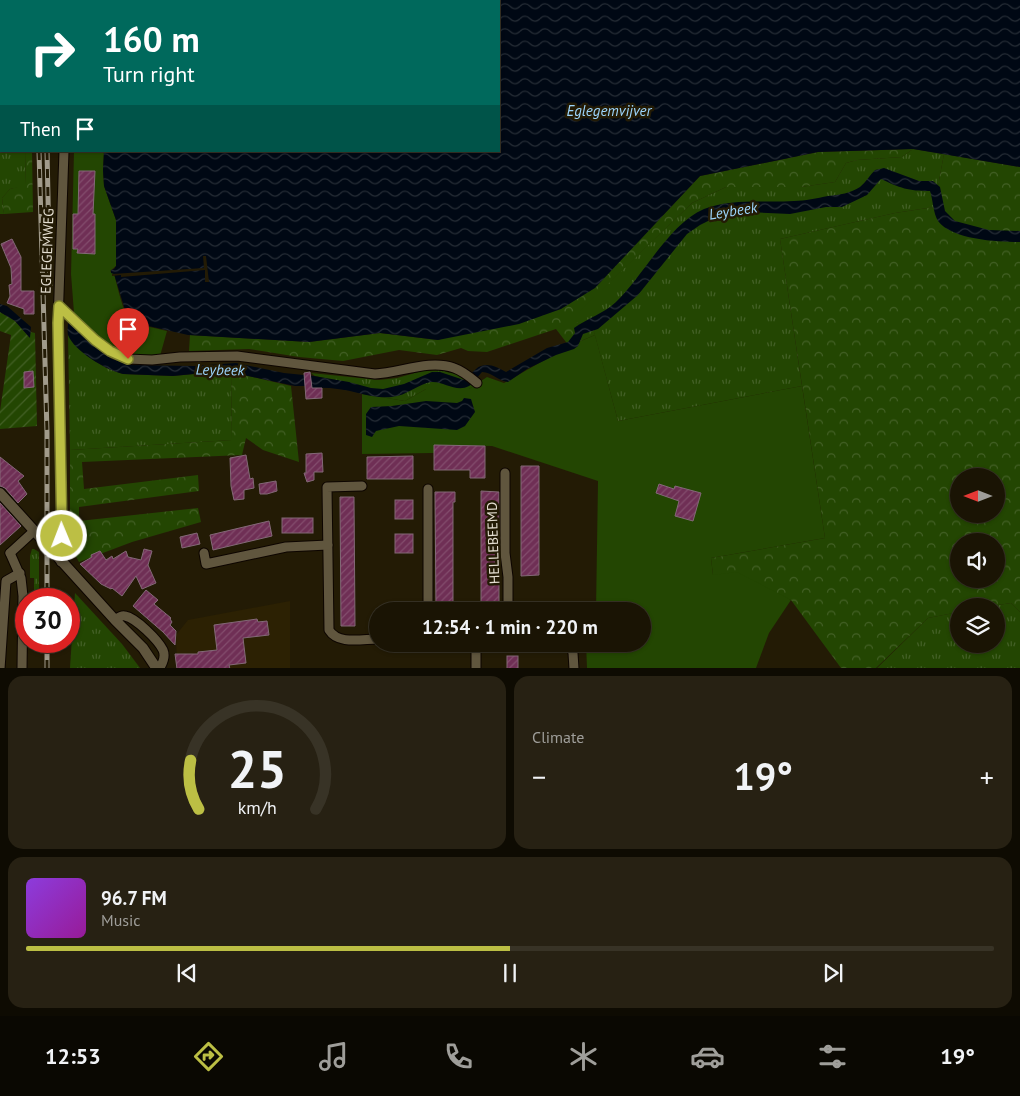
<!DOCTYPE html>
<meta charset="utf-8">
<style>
:root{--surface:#1a1404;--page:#272113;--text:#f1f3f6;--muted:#9f9e9a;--line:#383326;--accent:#bcbf44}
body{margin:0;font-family:"PT Sans",sans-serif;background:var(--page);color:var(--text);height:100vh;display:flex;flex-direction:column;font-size:19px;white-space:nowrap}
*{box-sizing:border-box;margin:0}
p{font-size:16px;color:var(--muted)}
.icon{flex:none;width:28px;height:28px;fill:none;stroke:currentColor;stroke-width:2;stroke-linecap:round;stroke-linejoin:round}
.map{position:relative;height:668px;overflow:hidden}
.details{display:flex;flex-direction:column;gap:8px;padding:8px;background:#0e0b02;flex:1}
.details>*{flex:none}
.banner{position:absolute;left:0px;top:0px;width:500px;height:152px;box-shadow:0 1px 4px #0004,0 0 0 1px var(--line);background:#00695c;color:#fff;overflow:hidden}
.needle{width:32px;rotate:270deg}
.buttons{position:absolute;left:950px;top:468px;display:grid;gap:10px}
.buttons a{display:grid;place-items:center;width:55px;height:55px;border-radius:50%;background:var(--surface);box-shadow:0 1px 4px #0004,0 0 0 1px var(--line);font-size:25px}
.speed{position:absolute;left:15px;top:588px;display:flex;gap:10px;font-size:25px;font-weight:700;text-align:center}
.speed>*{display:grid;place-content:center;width:65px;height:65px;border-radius:50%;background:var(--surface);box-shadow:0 1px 4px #0004,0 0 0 1px var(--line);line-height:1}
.speed .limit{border:8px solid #d22;background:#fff;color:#111}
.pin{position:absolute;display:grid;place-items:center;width:42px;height:42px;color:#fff;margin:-51px -21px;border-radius:50% 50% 50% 0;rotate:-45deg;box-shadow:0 0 5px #0007}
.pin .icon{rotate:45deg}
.me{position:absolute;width:55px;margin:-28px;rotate:359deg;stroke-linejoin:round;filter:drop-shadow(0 0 4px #0008)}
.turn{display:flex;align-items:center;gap:18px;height:105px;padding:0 20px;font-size:22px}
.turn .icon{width:65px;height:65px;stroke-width:2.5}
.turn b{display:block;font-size:35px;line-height:42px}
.then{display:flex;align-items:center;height:48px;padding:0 20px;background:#0003;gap:10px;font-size:19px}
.big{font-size:38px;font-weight:600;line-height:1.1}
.details .widget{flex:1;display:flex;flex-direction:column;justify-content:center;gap:8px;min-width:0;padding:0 18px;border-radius:15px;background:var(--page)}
.details .dial{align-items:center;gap:0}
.dial svg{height:130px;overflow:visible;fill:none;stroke:var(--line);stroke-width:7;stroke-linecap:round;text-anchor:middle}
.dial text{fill:var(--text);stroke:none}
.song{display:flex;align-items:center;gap:15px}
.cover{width:60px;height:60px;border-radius:8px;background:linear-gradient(135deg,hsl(270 70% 55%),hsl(300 70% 35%))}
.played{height:5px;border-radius:2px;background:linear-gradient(90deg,var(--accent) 50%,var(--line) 50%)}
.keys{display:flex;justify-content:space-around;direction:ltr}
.heat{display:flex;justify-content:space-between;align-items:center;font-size:28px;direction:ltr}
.details .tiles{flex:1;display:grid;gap:8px;grid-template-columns:1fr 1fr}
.widget:last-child{grid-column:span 2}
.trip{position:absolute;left:369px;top:602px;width:282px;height:50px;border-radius:25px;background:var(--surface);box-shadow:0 1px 4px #0004,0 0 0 1px var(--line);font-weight:600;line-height:50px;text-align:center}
.tabs{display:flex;height:80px;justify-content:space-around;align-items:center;background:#0a0802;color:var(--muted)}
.tabs .icon{width:35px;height:35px}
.tabs .on{color:var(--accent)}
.tabs b{font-size:22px;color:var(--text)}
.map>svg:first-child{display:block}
.built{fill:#2c2103}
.grass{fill:url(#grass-tufts)}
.forest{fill:url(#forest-crowns);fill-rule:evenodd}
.park{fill:#234602}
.garden{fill:url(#garden-furrows)}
.water{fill:url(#water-waves)}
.pier{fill:#231b05}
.building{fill:url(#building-hatch);stroke:#836977}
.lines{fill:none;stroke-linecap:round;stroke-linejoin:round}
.minor-casing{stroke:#0d0500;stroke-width:11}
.tertiary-casing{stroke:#0d0500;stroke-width:12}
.minor{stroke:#60563e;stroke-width:9}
.tertiary{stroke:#60563e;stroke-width:10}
.rail-casing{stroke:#a19b8b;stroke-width:5}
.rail{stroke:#231b05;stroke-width:3;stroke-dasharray:9;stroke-linecap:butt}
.route-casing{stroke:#7a7c2c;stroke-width:12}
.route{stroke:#bcbf44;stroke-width:9}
.labels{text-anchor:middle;stroke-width:5;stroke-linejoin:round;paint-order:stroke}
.street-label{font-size:14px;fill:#e5dfd2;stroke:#231b05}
.water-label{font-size:15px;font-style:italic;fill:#9cd4fb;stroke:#231b05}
</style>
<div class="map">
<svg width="1020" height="669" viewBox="0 0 1020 669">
<defs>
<pattern id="grass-tufts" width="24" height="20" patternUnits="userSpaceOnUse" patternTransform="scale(1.25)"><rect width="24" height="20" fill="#234602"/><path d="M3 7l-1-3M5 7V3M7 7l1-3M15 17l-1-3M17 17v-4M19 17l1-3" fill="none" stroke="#436026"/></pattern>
<pattern id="forest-crowns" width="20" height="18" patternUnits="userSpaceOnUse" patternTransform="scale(1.25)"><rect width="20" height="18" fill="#234602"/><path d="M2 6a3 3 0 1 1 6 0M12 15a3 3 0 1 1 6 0" fill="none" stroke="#436026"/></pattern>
<pattern id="garden-furrows" width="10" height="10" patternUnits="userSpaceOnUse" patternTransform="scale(1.25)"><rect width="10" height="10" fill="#234602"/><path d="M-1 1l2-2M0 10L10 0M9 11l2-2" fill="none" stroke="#436026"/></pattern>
<pattern id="water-waves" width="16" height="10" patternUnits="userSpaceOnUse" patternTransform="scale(1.25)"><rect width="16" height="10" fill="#000814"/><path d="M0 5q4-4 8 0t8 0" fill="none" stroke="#252c35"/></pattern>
<pattern id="building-hatch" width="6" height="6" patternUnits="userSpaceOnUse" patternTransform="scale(1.25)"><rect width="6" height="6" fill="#6f2f55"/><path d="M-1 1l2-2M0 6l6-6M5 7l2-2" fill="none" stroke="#834d6d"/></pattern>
</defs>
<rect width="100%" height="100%" fill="#231b05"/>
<!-- built -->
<polygon class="built" points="290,601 290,668 177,668 176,635 188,620"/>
<!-- grass -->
<g class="grass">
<polygon points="0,0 28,1 1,1 1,151 26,151 25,186 10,189 2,198 4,214 0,214"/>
<polygon points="913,149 944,154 934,207 895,213 780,239 802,386 618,421 591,321 580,327 573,317 692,203 726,187 801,187 835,182 846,163 857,160 902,157"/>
<path d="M 68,334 C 82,353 100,368 123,374 L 173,376 L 225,371 L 231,372 L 232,440 L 70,450 Z"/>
<polygon points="445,370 459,373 474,386 469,389 426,389 405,401 362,394 361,386 315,376 311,373 379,380 397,378 422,371"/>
<polygon points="32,549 34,549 39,552 39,599 34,599 34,578 30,578 30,556"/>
<polygon points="75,593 122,644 140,668 70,668"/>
<polygon points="1011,603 1020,612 1020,668 876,669 928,618 959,612 959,644 996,644 996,606 992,606"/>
</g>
<!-- forest -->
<g class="forest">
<polygon points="913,149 902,157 857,160 846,163 835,182 801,187 726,187 692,203 574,317 580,327 591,320 595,335 569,346 556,329 487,352 468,351 461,348 437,355 399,350 343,361 299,357 249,349 189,351 190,335 309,342 380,333 438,340 594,288 700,176 818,152"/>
<polygon points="26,151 32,151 33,212 4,214 2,198 10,189 25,185"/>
<path d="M 944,154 L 1020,167 L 1020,612 L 1011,603 L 992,606 L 959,606 L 959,612 L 928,618 L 876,668 L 841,668 L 791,600 L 713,575 L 711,558 L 825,538 L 780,239 L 895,213 L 934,207 ZM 959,476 L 996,476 L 996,514 L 959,514 ZM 959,541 L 996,541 L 996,579 L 959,579 Z"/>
<polygon points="231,372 291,386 299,462 263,450 246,438 242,455 82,462 84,489 198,475 199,491 79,507 79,521 198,508 201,522 132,542 79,562 70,546 70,450 232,440"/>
</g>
<!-- park -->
<g class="park">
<path d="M 74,151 L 104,151 L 103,170 L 104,186 L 116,220 L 116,266 L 110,271 L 114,274 C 118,287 123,316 133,323 L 167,331 L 160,356 C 150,355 141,356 132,355 C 108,350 90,330 74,313 L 71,274 Z"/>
<polygon points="595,335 618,421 802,386 825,538 711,558 713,575 737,572 791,600 769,633 756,668 587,668 586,644 642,644 642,611 596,611 598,481 492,446 435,445 434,453 362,454 362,394 405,401 426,389 469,389 487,377 504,383 569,346"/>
</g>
<!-- garden -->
<polygon class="garden" points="0,312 15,321 29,337 31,332 35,333 37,426 0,429 0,411 11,335 0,331"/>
<!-- water -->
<g class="water">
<polygon points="199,0 1020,0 1020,167 913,149 818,152 700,176 595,288 561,309 519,324 438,340 380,333 309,342 188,335 131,322 126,313 114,274 111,273 111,270 114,269 116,266 116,220 104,186 103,170 104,151 499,151 499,1 193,1"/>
<path d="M 884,168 L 919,181 L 933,181 L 940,187 L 945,211 L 955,221 L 989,230 L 1020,231 L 1020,242 C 999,242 952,240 938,221 C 933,213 933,200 930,191 C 908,191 900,188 881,179 L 867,195 L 842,207 L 826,207 L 790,214 L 749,212 L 734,213 L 714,218 L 700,225 L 687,234 L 638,295 L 598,329 L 583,334 L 578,346 L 574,349 L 556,355 L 527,369 L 508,382 C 498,381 492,372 482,372 C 478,376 474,383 469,386 C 456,393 444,381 431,382 C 420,383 406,396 392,397 C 379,398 370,396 358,393 C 344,389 327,387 312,388 L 312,386 L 295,386 L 225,371 L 173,376 L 123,374 C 106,370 74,351 68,335 C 67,331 68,326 68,323 L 104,354 L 112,359 L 130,365 L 194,366 L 236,363 L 284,373 L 314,376 L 349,382 L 371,388 L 383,389 L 404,384 L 432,372 L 440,372 L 464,380 C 469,377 471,373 476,369 C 485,361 497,367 506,372 L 547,348 L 568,342 L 575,333 L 574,328 C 588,318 603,314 616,302 C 644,275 669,224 704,209 C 733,198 764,203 794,201 C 805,201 817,198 828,196 C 839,195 851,193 860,187 C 866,182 870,175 875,170 Z"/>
<polygon points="0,304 7,306 31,327 30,338 15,321 0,312"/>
<polygon points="464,398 471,399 475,412 465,426 457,430 399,426 376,431 372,437 366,435 366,414 371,407 392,406 426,401 457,403 462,401"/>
</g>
<!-- pier -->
<polygon class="pier" points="203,256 206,256 209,282 205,282 205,270 121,277 121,275 112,276 112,274 204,268"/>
<!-- building -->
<g class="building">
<polygon points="79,171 95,171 93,214 95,214 95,254 77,253 78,249 73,249 73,214 78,214"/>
<polygon points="12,239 21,257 21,291 34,291 34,314 24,314 24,309 7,303 10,296 9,285 12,284 11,268 1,244"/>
<polygon points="33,371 34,387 24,388 24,372"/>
<polygon points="310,372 312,388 322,388 322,398 306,399 304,373"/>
<polygon points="434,445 485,446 485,478 470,478 470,470 434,470"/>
<polygon points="322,453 323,472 314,472 314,480 307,482 304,473 306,473 306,454"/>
<polygon points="246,455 250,479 253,478 254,488 244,490 244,499 234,500 231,486 230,458"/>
<polygon points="413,456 413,479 367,479 367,457"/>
<polygon points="0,457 24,476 18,481 27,494 18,503 5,488 0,486"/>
<polygon points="521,466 539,466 539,575 521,576"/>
<polygon points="276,481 277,491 267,494 260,494 259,484"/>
<polygon points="659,484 674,489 675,486 701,493 693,521 675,516 679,501 656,493"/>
<polygon points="481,491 499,492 499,611 481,611"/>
<polygon points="435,492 455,492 455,502 453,502 453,611 436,611"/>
<polygon points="340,497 354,497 355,626 341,626"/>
<rect x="395" y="500" width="18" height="19"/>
<polygon points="0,503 21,526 0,545"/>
<rect x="282" y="518" width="31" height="15"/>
<polygon points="269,521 272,536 213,550 210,535"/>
<polygon points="197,533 200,544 182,548 180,537"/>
<rect x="395" y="534" width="18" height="19"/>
<polygon points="144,549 152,551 148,565 156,583 142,589 136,576 122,596 112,588 111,589 101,584 80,564 92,557 91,555 100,551 106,560 112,556 113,559 126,551 128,557 141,560"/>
<polygon points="146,590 158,600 154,604 171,618 170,619 172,622 170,625 176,631 175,645 163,632 133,606"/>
<polygon points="257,619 258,622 267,621 269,635 243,638 246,663 229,665 230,669 177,669 175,654 198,654 198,652 217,650 214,625"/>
<rect x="507" y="656" width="11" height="13"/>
</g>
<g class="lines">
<!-- minor casing -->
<g class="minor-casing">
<g id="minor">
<polyline points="75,1 75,0"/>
<path d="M 59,306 L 95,340 L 110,351 L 128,359 L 152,360 L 180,357 L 237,356 L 375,374 C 400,373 429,359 454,368 C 463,371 470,377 477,383"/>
<polyline points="505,473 505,553 508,577 508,611"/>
<path d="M 362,486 L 327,487 L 329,630 C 338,645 362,639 378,639"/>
<polyline points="428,489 428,611"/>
<polyline points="10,553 21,578 23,596 22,669"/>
<polyline points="10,553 34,531"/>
<polyline points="204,553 206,564 286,547 328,545"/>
<polyline points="61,562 63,555 58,323 64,151"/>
<path d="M 115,620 C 118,618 121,615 125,616 C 136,618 158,640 163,650 C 166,657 163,663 159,669"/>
<polyline points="476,644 476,669"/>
<polyline points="570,644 573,653 574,669"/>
<polyline points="0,669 6,581 20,573"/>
</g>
</g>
<!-- tertiary casing -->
<g class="tertiary-casing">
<polyline id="tertiary" points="0,493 115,620 143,648 157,669"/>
</g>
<!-- minor -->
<use href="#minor" class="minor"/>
<!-- tertiary -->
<use href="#tertiary" class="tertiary"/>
<!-- rail casing -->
<g class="rail-casing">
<g id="rail">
<polyline points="35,0 35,1"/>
<polyline points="43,0 43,1"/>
<polyline points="39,151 47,432 47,599"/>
<polyline points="47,151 50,289"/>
<polyline points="47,669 47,641"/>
</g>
</g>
<!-- rail -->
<use href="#rail" class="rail"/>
</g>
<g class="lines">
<!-- route casing -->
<g class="route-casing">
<polyline id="route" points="62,536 58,323 59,306 95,340 110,351 128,359"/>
</g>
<!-- route -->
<use href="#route" class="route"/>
</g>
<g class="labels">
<!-- street labels -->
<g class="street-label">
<text transform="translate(47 251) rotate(-88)" y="5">EGLEGEMWEG</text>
<text transform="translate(493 543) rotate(-92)" y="5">HELLEBEEMD</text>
</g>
<!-- water labels -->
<g class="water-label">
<text x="609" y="116">Eglegemvijver</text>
<text transform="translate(733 211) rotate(-9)" y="5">Leybeek</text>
<text transform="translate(220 370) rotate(1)" y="5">Leybeek</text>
</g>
</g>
</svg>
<div class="buttons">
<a><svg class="needle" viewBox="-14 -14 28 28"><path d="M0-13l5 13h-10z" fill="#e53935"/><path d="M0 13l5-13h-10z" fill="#9f9e9a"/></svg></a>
<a><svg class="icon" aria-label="sound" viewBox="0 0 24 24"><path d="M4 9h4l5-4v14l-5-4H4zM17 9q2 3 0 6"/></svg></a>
<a><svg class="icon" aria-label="layers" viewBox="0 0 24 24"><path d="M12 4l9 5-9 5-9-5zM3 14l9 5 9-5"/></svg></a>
</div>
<div class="speed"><div class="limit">30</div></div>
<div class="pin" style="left:128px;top:359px;background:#d93025"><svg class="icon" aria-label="arrive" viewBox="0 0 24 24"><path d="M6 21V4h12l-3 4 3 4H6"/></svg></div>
<svg class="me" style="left:62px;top:536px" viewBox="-20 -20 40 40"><circle r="17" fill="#bcbf44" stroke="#fff" stroke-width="3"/><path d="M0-11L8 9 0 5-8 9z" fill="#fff"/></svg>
<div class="trip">12:54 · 1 min · 220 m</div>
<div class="banner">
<div class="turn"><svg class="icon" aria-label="right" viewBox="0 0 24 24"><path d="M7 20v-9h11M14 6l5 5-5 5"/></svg><div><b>160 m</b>Turn right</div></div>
<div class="then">Then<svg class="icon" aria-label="arrive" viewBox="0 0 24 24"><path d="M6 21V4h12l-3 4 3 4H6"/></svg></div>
</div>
</div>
<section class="details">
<div class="tiles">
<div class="widget dial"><svg viewBox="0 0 100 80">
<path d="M14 69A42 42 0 1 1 86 69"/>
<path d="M14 69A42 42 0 0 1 9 39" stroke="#bcbf44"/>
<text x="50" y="56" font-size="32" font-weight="700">25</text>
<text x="50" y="72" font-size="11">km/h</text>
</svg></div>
<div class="widget"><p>Climate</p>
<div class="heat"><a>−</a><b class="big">19°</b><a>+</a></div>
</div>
<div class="widget">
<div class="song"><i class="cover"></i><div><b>96.7 FM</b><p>Music</p></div></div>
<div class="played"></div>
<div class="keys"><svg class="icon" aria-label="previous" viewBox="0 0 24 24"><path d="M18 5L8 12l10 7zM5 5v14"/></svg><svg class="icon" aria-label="pause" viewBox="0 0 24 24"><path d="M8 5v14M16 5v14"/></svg><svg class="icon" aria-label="next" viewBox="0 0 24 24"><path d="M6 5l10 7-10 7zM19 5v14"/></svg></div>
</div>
</div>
</section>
<nav class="tabs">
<b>12:53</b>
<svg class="icon on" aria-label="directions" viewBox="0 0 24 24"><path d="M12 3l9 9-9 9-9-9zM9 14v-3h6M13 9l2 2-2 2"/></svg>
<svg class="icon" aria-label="music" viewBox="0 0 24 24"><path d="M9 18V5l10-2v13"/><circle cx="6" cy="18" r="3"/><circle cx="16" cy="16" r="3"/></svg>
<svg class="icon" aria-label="phone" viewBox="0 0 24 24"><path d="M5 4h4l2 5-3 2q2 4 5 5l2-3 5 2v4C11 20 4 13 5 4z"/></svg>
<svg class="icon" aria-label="climate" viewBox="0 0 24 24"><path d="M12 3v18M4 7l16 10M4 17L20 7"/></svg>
<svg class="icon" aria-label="car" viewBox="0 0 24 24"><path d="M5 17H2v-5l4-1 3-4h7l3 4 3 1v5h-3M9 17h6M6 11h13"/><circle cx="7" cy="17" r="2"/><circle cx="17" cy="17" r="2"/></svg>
<svg class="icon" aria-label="filters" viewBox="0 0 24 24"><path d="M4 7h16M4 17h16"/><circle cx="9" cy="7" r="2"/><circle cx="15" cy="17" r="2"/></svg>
<b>19°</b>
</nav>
